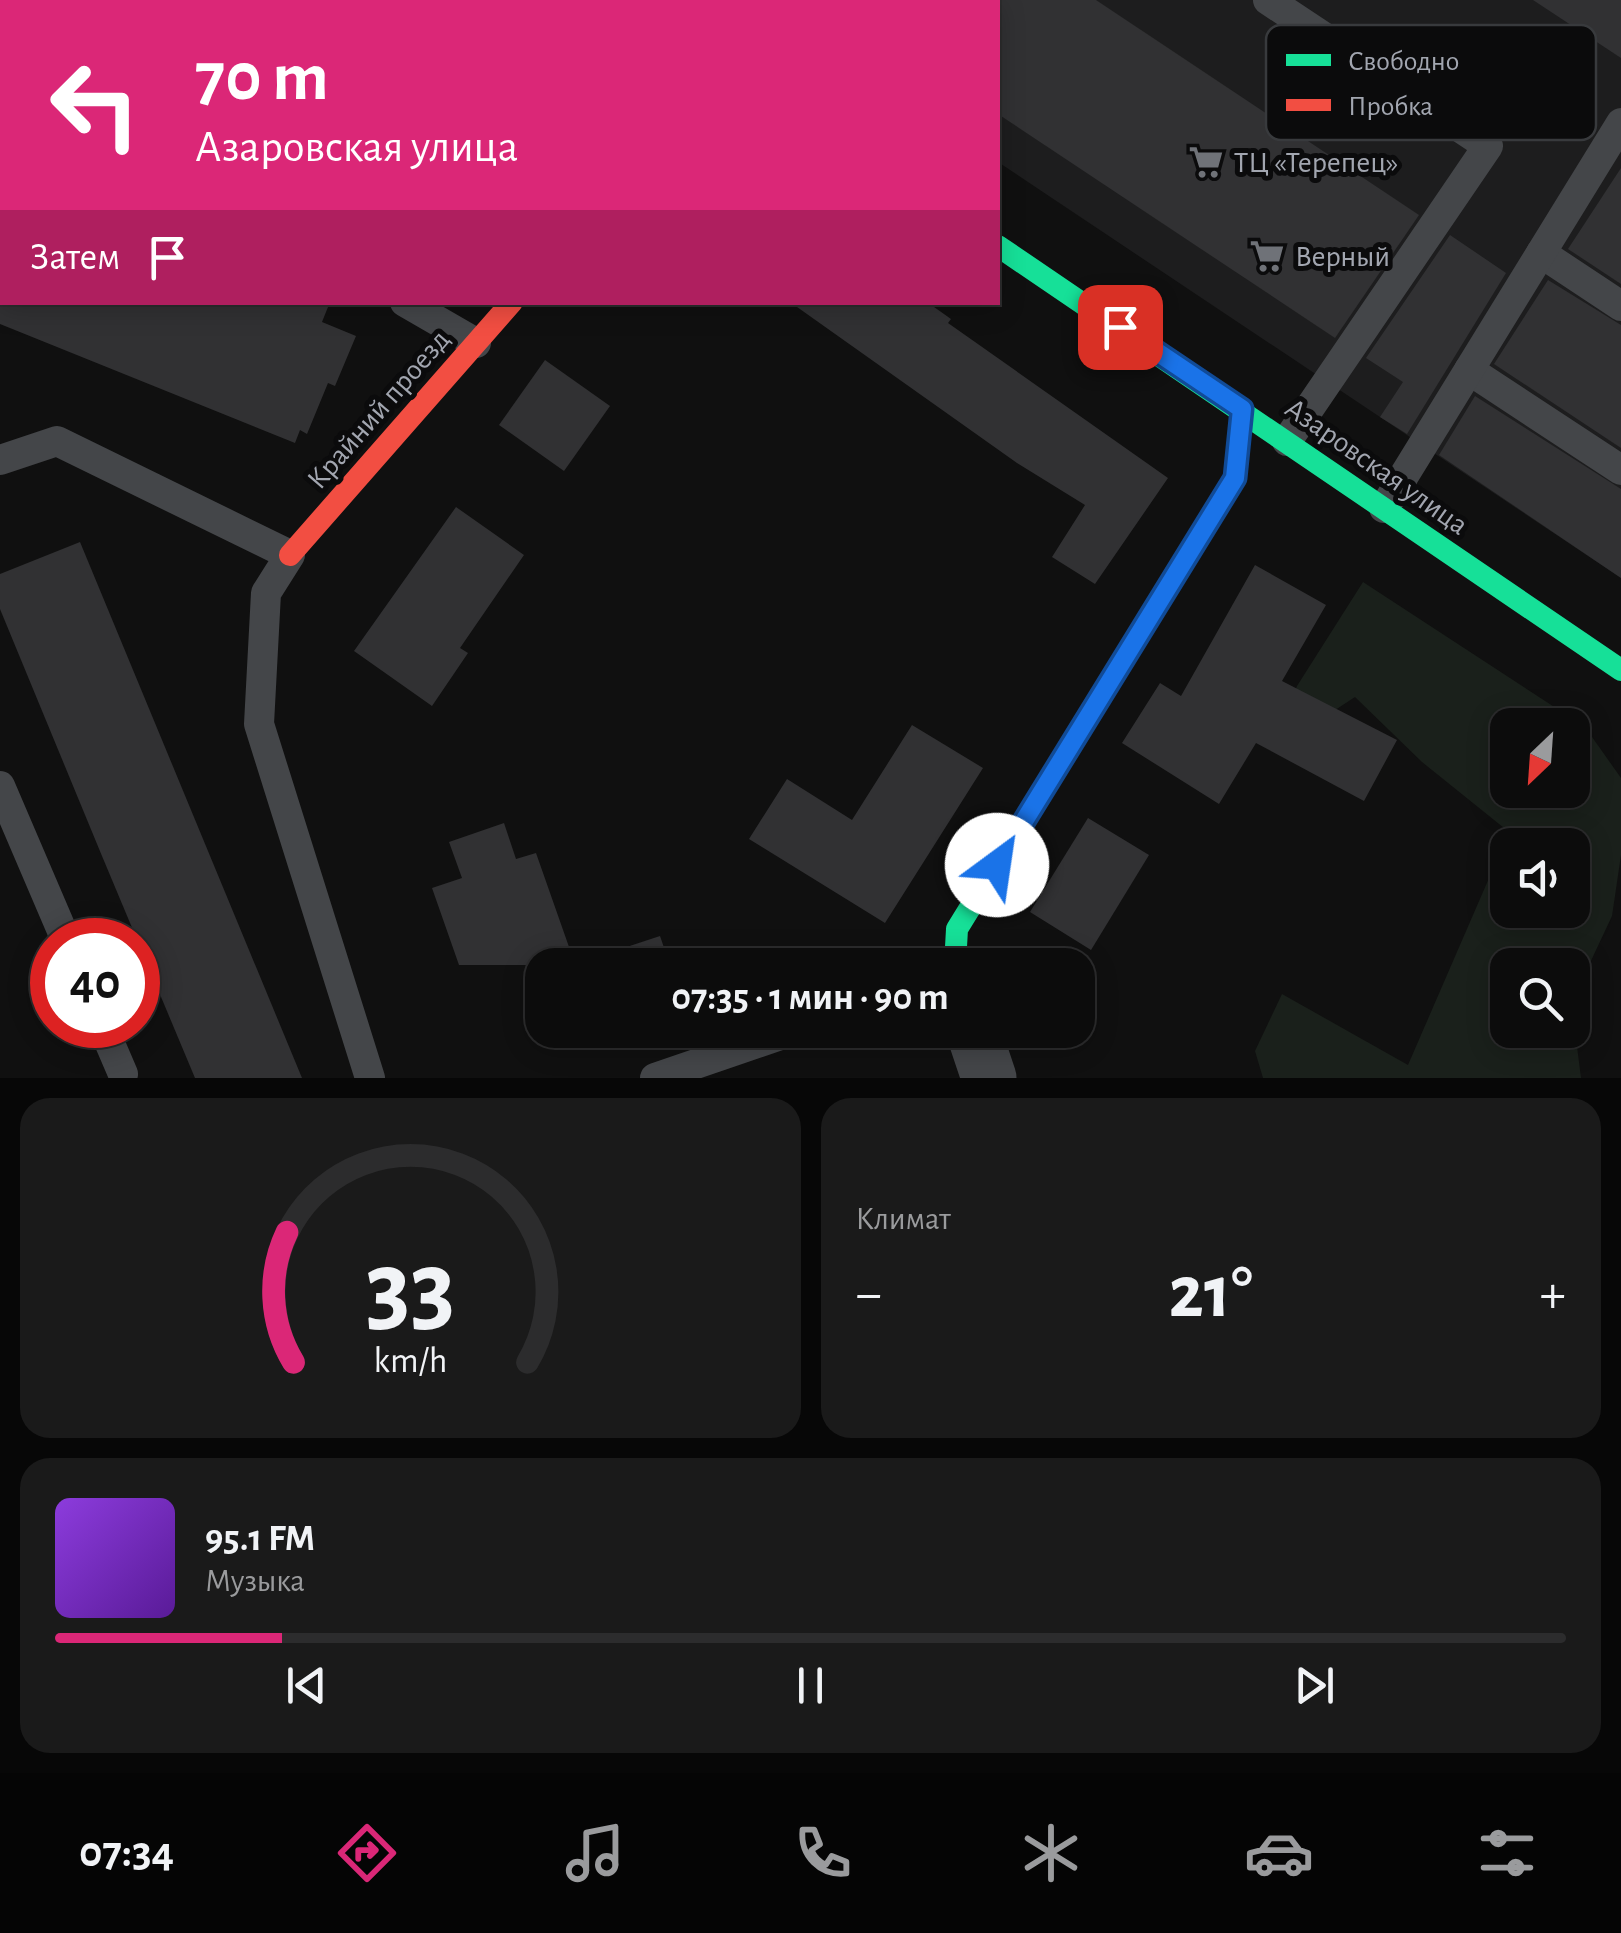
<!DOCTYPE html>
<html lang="ru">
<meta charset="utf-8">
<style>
:root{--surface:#0c0c0c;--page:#1a1a1a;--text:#f1f3f6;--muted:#9a9b9d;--line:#2c2c2d;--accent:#db2777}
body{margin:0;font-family:"Alegreya Sans",sans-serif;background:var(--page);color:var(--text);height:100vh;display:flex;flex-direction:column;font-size:38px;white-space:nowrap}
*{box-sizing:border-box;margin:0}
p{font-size:32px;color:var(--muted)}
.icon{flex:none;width:55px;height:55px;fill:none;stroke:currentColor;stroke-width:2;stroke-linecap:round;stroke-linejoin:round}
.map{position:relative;height:1078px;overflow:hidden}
.details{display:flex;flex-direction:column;gap:20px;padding:20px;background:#070707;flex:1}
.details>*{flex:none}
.banner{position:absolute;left:0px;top:0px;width:1000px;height:305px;box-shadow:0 5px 25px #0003,0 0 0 2px var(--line);background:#db2777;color:#fff;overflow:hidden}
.needle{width:65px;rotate:205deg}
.buttons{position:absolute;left:1490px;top:708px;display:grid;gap:20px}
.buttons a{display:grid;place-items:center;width:100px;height:100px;border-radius:20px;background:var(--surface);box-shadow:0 5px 25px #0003,0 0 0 2px var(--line);font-size:50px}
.speed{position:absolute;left:30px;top:918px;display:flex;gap:20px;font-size:50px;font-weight:700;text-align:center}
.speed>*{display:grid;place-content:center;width:130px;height:130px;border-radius:50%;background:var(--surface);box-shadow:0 5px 25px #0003,0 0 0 2px var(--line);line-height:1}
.speed .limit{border:15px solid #d22;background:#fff;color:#111}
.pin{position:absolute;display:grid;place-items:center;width:85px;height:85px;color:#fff;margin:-42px;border-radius:20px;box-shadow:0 5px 15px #0006}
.me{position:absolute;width:110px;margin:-55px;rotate:31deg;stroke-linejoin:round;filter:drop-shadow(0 0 8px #0008)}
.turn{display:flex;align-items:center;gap:35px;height:210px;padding:0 30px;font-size:45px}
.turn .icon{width:130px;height:130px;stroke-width:2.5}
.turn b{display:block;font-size:70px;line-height:85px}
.then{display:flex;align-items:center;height:95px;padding:0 30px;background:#0003;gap:20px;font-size:38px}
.big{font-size:75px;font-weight:700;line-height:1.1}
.details .tile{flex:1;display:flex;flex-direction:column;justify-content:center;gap:15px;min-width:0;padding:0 35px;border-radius:30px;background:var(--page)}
.details .dial{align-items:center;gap:0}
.dial svg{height:260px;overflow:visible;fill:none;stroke:var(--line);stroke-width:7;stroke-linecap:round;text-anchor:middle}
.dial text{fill:var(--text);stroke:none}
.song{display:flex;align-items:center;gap:30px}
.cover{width:120px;height:120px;border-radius:15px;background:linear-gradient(135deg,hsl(270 70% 55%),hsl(270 70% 35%))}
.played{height:10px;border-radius:5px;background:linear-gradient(90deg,var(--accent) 15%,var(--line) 15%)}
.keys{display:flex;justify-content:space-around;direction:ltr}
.heat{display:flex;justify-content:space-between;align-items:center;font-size:55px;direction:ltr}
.details .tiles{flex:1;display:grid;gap:20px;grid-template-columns:1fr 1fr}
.tile:last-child{grid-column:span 2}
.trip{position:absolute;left:525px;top:948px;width:570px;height:100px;border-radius:30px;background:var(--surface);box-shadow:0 5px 25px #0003,0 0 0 2px var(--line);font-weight:700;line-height:100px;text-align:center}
.tabs{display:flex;height:160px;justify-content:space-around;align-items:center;background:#050505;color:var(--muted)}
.tabs .icon{width:70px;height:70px}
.tabs .active{color:var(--accent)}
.tabs b{font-size:45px;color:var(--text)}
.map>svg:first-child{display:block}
.built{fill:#1d1d1e}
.green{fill:#1a201b;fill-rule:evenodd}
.building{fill:#313133}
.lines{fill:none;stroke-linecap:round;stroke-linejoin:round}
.lane{stroke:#444649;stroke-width:30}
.street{stroke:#444649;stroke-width:55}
.fast{stroke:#16e098;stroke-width:22}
.jam{stroke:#f24e42;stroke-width:22}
.route-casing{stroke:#114b97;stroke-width:25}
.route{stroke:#1a73e8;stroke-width:18}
.labels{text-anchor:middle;stroke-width:10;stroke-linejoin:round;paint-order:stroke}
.poi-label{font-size:30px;fill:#a2a6b0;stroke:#0b0b0c;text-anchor:start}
.street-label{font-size:30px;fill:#a2a6b0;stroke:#0b0b0c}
.key{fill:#0b0b0c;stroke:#383a3d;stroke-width:2.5}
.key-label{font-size:28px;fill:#a2a6b0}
</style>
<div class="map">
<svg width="1621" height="1078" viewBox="0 0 1621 1078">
<rect width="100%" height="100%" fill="#101010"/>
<!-- built -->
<polygon class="built" points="754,0 1621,0 1621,578 998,162 998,2"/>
<!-- green -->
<g class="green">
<polygon points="0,0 403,0 2,2 2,139"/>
<path d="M 1363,582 L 1585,727 L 1621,778 L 1621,855 L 1612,916 L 1573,999 L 1572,965 L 1508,965 L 1508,1030 L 1572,1030 L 1573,1015 L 1581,1078 L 1263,1078 L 1255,1051 L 1282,994 L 1408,1065 L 1509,832 L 1422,762 L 1355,697 L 1274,750 L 1297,686 ZM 1508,725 L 1572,725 L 1572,790 L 1508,790 ZM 1508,845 L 1572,845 L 1572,910 L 1508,910 Z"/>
</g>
<!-- building -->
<g class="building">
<polygon points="998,0 1096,0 1419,215 1335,338 998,114"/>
<polygon points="1533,0 1621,0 1621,58"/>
<polygon points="1621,168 1621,284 1568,249"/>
<polygon points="1450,235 1506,273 1407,434 1380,417 1403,382 1366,358"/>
<polygon points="1548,280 1621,325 1621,448 1494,364"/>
<polygon points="0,302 330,302 322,322 356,336 335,386 328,383 307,434 300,430 295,443 0,324"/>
<polygon points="790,302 927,302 951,319 948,323 1168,478 1095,584 1052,557 1085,505 1017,463"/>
<polygon points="545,360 610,406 564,471 499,425"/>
<polygon points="1475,396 1621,489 1621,578 1439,455"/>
<polygon points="456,507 524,555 460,648 468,653 432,706 354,651"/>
<polygon points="80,542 302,1078 195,1078 102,856 0,609 0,574"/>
<polygon points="1255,565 1326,605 1282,681 1397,740 1364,801 1256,743 1219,804 1122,743 1160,683 1181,696"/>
<polygon points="912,725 983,768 885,923 749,839 787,779 852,820"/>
<polygon points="1088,818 1149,855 1091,950 1030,912"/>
<polygon points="504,823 516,859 536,853 575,964 660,936 670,965 459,965 432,888 462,878 449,842"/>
<polygon points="588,1030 643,1030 593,1047"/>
</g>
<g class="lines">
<!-- lane -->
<g class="lane">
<polyline points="1268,0 1488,146 1287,441"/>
<polyline points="786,2 788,0"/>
<polyline points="1541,253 1621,306"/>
<polyline points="405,302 476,343"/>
<polyline points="1469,370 1621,470"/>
<polyline points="0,460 57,441 290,555 266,593 259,724 370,1078"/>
<polyline points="1384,508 1621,123"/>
<polyline points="0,786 66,940"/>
<polyline points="102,1025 123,1074"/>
<polyline points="655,1078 795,1030"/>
</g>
<!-- street -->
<polyline class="street" points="973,1030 989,1078"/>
<!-- fast -->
<g class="fast">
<polyline points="998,246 1621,670"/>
<polyline points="955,965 957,929 1235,478 1242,409"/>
</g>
<!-- jam -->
<g class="jam">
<polyline points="638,0 641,2"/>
<polyline points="290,555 512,302"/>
</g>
</g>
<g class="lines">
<!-- route casing -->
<g class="route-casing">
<polyline id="route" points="997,865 1235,478 1242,409 1120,327"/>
</g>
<!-- route -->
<use href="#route" class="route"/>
</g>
<!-- icons -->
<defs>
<g id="supermarket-bare" transform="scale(2.7)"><path d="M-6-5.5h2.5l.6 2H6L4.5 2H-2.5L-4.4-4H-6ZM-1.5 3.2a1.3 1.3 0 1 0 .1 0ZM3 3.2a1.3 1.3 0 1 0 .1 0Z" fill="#6f7278" stroke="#0b0b0c" stroke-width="2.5" paint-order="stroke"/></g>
</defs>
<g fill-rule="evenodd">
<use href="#supermarket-bare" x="1206" y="162"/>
<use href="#supermarket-bare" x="1267" y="256"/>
</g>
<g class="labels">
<!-- poi labels -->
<g class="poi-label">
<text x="1234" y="172">ТЦ «Терепец»</text>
<text x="1295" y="266">Верный</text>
</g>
<!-- street labels -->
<g class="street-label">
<text transform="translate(378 409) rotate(-49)" y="10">Крайний проезд</text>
<text transform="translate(1377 466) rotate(35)" y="10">Азаровская улица</text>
</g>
</g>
<!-- legend -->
<rect x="1266" y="25" width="330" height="115" rx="15" class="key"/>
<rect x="1286" y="54" width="45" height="12" fill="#16e098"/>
<rect x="1286" y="99" width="45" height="12" fill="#f24e42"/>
<g class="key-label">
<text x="1348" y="70">Свободно</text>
<text x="1348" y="115">Пробка</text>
</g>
</svg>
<div class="buttons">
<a><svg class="needle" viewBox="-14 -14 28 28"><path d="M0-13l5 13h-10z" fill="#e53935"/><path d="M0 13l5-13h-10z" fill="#9a9b9d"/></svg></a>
<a><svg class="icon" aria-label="sound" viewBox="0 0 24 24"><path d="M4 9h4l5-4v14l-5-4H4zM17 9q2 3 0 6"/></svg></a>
<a><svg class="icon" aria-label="search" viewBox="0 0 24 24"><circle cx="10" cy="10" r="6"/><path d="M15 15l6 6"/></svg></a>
</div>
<div class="speed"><div class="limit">40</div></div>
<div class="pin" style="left:1120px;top:327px;background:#d93025"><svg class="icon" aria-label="arrive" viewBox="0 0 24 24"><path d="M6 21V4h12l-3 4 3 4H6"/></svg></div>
<svg class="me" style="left:997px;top:865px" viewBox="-20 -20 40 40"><circle r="19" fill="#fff"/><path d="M0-13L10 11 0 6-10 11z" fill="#1a73e8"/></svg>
<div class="trip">07:35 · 1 мин · 90 m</div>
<div class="banner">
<div class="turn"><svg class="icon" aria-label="left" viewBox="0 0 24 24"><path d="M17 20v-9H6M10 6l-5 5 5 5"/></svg><div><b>70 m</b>Азаровская улица</div></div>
<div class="then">Затем<svg class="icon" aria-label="arrive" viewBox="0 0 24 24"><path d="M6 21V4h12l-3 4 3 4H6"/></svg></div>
</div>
</div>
<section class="details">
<div class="tiles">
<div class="tile dial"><svg viewBox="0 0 100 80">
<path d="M14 69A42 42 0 1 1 86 69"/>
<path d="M14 69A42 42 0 0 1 12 29" stroke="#db2777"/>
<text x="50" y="56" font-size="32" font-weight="700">33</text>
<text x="50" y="72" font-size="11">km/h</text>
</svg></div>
<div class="tile"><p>Климат</p>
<div class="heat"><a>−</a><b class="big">21°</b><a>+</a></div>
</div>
<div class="tile">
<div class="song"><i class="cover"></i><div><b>95.1 FM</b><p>Музыка</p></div></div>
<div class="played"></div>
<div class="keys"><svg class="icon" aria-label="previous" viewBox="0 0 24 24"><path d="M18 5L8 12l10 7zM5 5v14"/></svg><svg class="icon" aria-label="pause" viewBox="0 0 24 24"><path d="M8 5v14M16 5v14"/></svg><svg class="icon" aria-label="next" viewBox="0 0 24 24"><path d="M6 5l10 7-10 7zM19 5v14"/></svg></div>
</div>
</div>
</section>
<nav class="tabs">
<b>07:34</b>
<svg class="icon active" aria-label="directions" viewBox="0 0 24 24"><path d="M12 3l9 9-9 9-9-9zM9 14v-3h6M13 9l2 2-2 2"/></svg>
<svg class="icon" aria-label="music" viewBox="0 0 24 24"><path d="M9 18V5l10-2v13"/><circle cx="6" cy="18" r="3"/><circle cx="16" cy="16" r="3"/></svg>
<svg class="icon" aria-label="phone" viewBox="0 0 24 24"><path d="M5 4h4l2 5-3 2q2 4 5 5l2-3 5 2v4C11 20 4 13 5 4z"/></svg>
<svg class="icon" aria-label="climate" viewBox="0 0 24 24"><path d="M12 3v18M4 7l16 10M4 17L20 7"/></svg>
<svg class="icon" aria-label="car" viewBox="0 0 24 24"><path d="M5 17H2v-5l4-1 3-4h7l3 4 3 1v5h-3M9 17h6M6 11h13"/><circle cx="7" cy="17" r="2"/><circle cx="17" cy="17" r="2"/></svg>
<svg class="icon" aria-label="filters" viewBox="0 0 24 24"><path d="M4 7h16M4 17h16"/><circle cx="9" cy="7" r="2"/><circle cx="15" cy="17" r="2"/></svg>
</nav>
